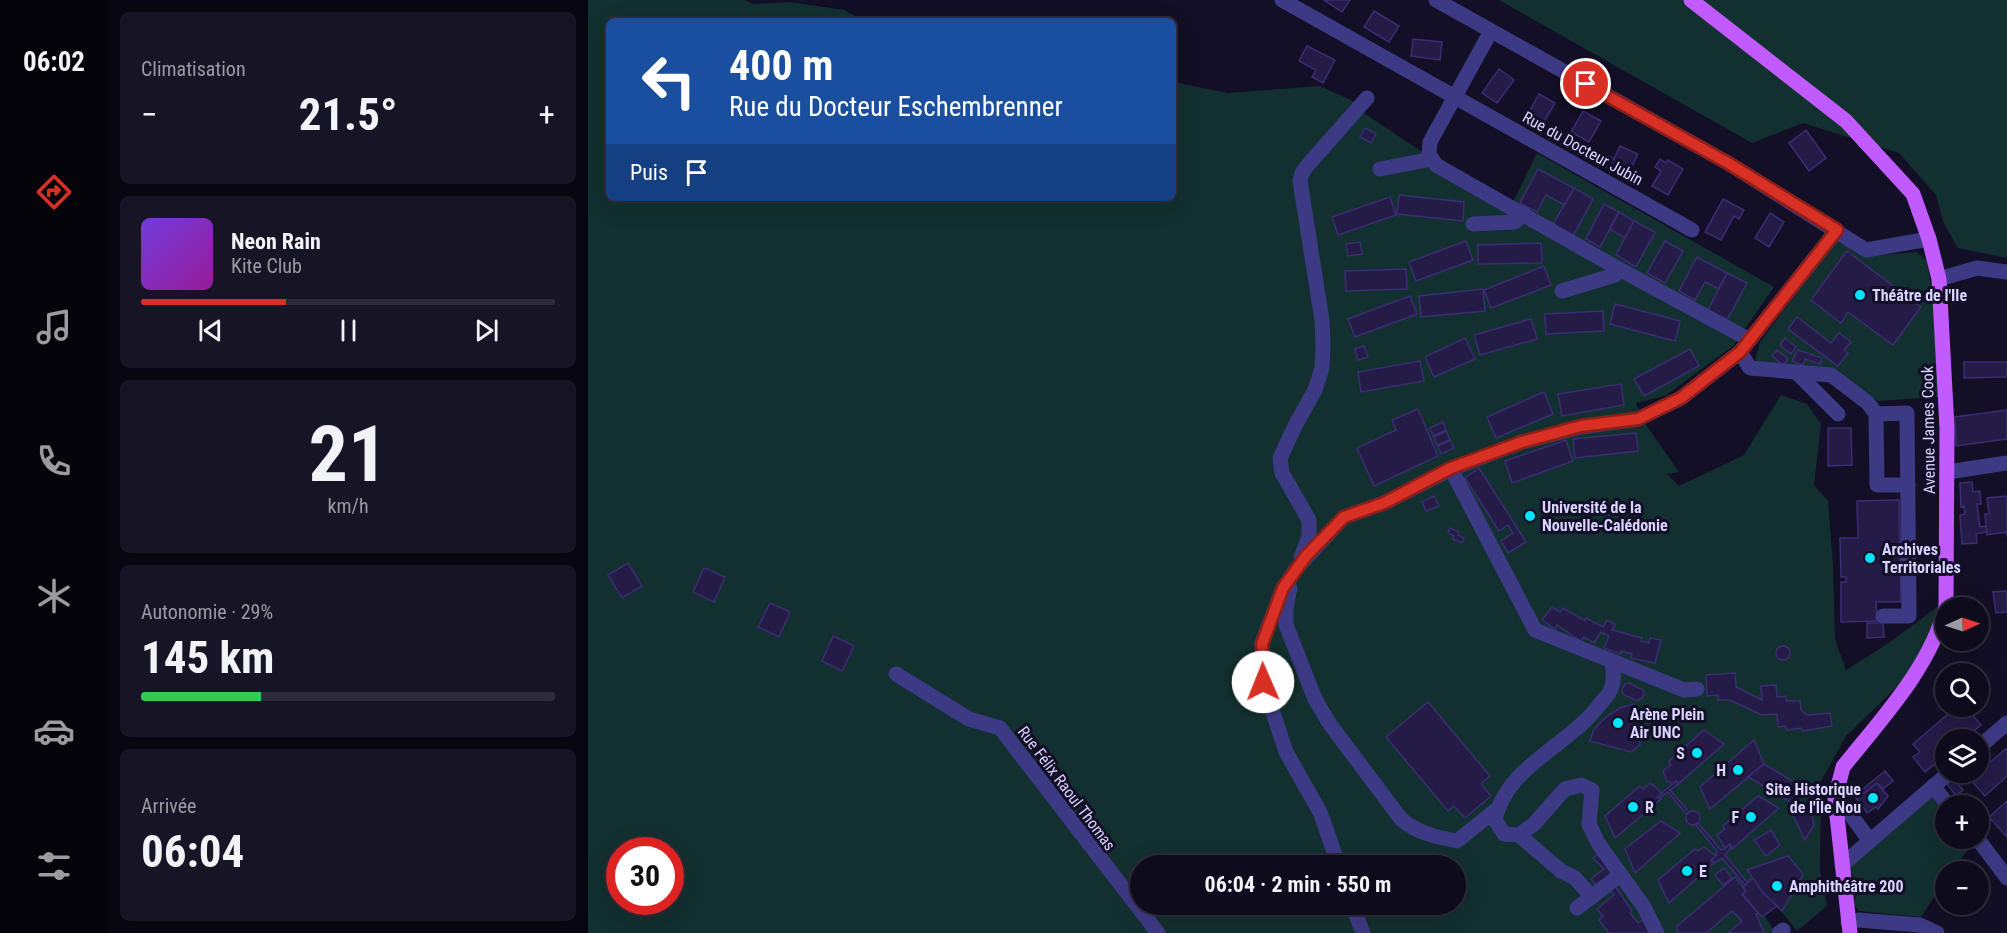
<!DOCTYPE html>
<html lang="fr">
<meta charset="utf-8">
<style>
:root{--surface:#0e0b1c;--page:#171425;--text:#f1f3f6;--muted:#9b9ba3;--line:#2e2b3b;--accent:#d93025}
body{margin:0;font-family:"Roboto Condensed",sans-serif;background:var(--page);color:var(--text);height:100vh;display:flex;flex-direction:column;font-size:22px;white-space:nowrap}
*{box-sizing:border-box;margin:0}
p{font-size:20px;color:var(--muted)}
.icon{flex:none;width:33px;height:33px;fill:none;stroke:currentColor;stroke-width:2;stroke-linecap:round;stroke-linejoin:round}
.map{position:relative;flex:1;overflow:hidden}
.side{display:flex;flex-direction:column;gap:12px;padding:12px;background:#08060f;width:480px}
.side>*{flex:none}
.guide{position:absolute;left:18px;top:18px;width:570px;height:183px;border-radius:9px;box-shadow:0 6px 24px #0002,0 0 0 2px var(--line);background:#1a4fa0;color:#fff;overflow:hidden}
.needle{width:39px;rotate:87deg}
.tools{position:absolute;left:1347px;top:597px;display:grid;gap:12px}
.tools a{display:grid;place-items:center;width:54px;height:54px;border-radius:50%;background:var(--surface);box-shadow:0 6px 24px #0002,0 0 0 2px var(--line);font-size:30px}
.speed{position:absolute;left:18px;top:837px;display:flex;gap:12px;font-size:30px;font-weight:700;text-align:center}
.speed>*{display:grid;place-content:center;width:78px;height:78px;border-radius:50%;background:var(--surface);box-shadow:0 6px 24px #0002,0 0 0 2px var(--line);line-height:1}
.speed .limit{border:9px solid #d22;background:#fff;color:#111}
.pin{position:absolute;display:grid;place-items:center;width:51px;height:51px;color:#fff;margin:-26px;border:3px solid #fff;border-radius:50%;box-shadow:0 2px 6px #0007}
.me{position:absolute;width:66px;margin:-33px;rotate:359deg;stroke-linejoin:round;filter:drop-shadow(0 0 4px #0008)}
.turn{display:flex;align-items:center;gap:21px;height:126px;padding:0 24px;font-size:27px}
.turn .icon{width:78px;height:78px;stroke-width:2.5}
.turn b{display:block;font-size:42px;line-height:51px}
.then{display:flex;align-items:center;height:57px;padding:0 24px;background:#0003;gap:12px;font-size:22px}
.big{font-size:45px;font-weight:700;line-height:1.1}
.side .widget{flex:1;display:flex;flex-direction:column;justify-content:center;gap:9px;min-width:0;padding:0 21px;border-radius:9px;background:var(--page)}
.side .dial{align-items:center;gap:0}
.dial b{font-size:78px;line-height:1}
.song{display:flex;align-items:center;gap:18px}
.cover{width:72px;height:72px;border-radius:9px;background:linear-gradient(135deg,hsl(260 70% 55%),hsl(300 70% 35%))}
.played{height:6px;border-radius:3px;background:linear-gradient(90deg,var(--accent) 35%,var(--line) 35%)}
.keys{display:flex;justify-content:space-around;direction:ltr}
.heat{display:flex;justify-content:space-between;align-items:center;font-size:33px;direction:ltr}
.charge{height:9px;border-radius:4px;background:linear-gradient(90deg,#34c759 29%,var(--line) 0)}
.trip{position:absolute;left:542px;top:855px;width:336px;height:60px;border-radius:30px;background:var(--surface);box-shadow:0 6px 24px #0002,0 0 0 2px var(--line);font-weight:700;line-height:60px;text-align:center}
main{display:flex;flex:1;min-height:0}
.dock{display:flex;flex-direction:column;width:108px;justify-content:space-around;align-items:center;background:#06040b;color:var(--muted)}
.dock .icon{width:42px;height:42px}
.dock .on{color:var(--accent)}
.dock b{font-size:27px;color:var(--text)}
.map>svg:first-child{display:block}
.green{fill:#12302f;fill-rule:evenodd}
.building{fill:#241b47;stroke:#3b2d73;stroke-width:1.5}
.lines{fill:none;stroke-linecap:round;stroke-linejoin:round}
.minor{stroke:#3d3a85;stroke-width:15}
.major{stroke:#c25bff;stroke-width:15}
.route-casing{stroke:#8d1f18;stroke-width:15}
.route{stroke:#d93025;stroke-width:10}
.poi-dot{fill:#00e5ff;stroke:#130f26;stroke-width:2}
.labels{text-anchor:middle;stroke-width:6;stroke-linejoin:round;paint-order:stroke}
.street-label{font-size:16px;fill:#d9d4ff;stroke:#130f26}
.poi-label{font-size:16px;font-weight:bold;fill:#d9d4ff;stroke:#130f26;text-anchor:start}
</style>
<main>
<nav class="dock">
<b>06:02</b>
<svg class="icon on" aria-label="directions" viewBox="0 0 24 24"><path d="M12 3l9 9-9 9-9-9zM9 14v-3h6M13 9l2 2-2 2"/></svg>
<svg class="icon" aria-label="music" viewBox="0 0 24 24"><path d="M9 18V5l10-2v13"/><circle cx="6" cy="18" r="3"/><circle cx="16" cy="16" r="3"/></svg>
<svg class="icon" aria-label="phone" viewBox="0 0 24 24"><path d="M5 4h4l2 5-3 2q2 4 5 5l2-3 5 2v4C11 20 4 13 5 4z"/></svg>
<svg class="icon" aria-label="climate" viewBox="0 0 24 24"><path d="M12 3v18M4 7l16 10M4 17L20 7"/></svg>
<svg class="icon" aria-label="car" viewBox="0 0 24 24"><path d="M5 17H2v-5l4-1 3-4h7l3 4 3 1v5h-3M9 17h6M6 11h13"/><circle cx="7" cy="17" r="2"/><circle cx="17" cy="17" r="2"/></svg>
<svg class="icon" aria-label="filters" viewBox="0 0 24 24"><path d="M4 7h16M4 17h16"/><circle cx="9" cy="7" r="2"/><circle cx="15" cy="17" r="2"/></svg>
</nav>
<section class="side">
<div class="widget"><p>Climatisation</p>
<div class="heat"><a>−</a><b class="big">21.5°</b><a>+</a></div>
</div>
<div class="widget">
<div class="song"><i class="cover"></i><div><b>Neon Rain</b><p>Kite Club</p></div></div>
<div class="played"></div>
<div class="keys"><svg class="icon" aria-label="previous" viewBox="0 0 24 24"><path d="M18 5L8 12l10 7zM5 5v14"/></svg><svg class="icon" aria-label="pause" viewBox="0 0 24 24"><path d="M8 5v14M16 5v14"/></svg><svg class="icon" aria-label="next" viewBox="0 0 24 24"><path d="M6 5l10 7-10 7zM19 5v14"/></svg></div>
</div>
<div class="widget dial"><b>21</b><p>km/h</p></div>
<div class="widget"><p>Autonomie · 29%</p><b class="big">145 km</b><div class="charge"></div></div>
<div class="widget"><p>Arrivée</p><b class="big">06:04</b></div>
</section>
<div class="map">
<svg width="1419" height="933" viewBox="0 0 1419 933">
<rect width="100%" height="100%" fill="#130f26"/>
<!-- green -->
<g class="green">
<path d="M 0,0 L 157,0 L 166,4 L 202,2 L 256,10 L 277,21 L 21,21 L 21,198 L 585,198 L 585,82 L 640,93 L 732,86 L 769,103 L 767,107 L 921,210 L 949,153 L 1186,287 L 1145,346 L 1077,396 L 1048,403 L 1056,422 L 1091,472 L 1079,474 L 1091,486 L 1156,455 L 1193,395 L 1219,404 L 1233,424 L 1226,485 L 1240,501 L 1245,565 L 1247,639 L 1258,670 L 1299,644 L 1352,605 L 1340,638 L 1315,681 L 1258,736 L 1233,781 L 1232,871 L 1239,906 L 1209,931 L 1189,906 L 1176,915 L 1185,929 L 1182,933 L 0,933 ZM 32,850 L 82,850 L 82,902 L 32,902 ZM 552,866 L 867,866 L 867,904 L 552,904 Z"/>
<polygon points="911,0 1419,0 1419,258 1370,248 1355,222 1348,195 1311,153 1215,123 1164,143"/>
<polygon points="1248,240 1276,256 1329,252 1339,261 1348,315 1350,397 1290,401 1246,371 1173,366 1167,360 1172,342"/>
<path d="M 1344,796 L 1357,814 L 1358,838 L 1375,839 L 1382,847 L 1364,871 L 1358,872 L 1357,880 L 1333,917 L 1271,911 L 1265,904 C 1272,893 1267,878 1260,868 Z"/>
</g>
<!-- building -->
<g class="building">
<polygon points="736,0 762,0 754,12"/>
<polygon points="786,11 811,26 801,42 776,27"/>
<polygon points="825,39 854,42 852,60 823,56"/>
<polygon points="719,46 747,60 735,83 724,77 728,70 711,61"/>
<polygon points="911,69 926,80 909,103 894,93"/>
<polygon points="951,94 967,103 953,127 937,119"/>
<polygon points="995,111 1013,121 1001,142 983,132"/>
<polygon points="777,128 788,134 783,143 772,137"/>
<polygon points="1218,130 1238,158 1221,171 1201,143"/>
<polygon points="1032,146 1050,154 1038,178 1015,166 1020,156 1026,159"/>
<polygon points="1072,159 1078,163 1080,160 1095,169 1080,195 1064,186 1073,171 1067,167"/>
<polygon points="950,169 986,188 977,205 958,195 949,212 932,203"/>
<polygon points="986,188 1005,199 985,236 965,224"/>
<polygon points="811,195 876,202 875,221 809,214"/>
<polygon points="802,197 808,215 750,235 744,217"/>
<polygon points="1135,199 1156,210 1151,219 1146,216 1133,240 1117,232"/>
<polygon points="1016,204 1031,212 1012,247 998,239"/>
<polygon points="1031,212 1046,221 1037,238 1022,229"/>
<polygon points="1182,213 1196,222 1181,247 1167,238"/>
<polygon points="1046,221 1067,232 1048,267 1028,255"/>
<polygon points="878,241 885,260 828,281 821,262"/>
<polygon points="1077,241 1095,251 1077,283 1059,273"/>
<polygon points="772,242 774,254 760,256 758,244"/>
<polygon points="953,243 954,263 890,264 890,245"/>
<polygon points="1259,251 1333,307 1305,345 1260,312 1253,323 1223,300"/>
<polygon points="1109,257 1139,273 1131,289 1117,282 1107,300 1091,291"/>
<polygon points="956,266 963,285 903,308 896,290"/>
<polygon points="818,269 819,289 758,291 757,271"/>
<polygon points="1139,273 1159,283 1139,320 1120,310"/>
<polygon points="895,289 897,311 833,317 831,296"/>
<polygon points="822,296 829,314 767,337 760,319"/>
<polygon points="1027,304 1092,321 1087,341 1022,324"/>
<polygon points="1015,311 1016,331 958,334 957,314"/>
<polygon points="1209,317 1243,343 1251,333 1263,342 1256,350 1260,353 1250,366 1200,329"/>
<polygon points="943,319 949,339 892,355 886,335"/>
<polygon points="877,338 887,359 846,377 837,357"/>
<polygon points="1197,338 1208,347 1203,354 1192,345"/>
<polygon points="776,346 780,357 770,360 767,349"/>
<polygon points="1102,349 1111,366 1056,396 1046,379"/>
<polygon points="1189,350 1200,359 1195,365 1184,356"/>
<polygon points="1210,350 1234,358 1232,364 1217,359 1215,365 1204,361"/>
<polygon points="832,361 836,381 773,392 770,372"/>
<polygon points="1376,362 1419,362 1419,377 1376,378"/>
<polygon points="1033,384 1036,405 974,416 970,394"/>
<polygon points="956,392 965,414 908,438 899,417"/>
<polygon points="830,409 850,456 786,486 769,448 808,430 804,420"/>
<polygon points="1419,410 1419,439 1368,446 1367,417"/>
<polygon points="855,422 858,430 845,436 842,428"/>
<polygon points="1240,428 1263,428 1264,465 1240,466"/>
<polygon points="858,431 862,440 849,445 846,437"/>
<polygon points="1048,433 1050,451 987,458 985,439"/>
<polygon points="862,440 866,448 853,454 850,446"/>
<polygon points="978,440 985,461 924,483 917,461"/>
<polygon points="891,468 938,542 920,553 913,541 925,533 920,525 911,531 877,478"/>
<polygon points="1384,482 1385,492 1392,491 1393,504 1389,504 1392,527 1398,526 1399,532 1388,534 1389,543 1374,544 1372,515 1377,514 1376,506 1373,507 1372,483"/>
<polygon points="846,496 851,506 838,511 834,502"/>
<polygon points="1419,496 1419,537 1418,532 1399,535 1397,514 1401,514 1399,498"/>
<polygon points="1311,500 1313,602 1288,602 1289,621 1253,622 1253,582 1258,582 1258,577 1253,577 1252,538 1270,538 1269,501"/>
<polygon points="862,528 871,532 870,535 876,538 874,543 865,539 866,536 860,533"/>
<polygon points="40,563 54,586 34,598 20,575"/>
<polygon points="116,568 137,577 126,602 105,592"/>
<polygon points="1419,591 1419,612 1408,613 1405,592"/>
<polygon points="182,603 202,612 191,637 170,627"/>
<polygon points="964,607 972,612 975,608 997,621 998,618 1015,627 1019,620 1027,624 1024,630 1054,638 1053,641 1061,643 1062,638 1073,640 1067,663 1043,658 1044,654 1033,651 1032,654 1016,648 1021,636 1013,632 1006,643 996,637 993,641 969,625 967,629 954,620"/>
<polygon points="1279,623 1295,623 1296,637 1279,638"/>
<polygon points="245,636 266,646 254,671 234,661"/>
<circle cx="1195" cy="653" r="7"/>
<polygon points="1147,673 1148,687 1174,700 1173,686 1188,685 1189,697 1198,696 1198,701 1212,701 1213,710 1219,715 1242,713 1244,726 1215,731 1213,728 1199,730 1197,726 1190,727 1189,714 1174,715 1142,700 1130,700 1130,695 1119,696 1118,675"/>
<polygon points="1041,683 1055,690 1056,694 1054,698 1049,701 1035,694 1034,689 1037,684"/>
<polygon points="840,702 902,776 893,784 903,796 877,818 866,806 860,811 798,737"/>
<polygon points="1045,704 1052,745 1043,752 1002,741 1006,729 1018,717 1032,708"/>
<polygon points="1367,708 1373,716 1380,710 1393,725 1376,740 1358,740 1358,755 1337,772 1325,757 1332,752 1325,744"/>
<polygon points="1116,730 1136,744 1090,784 1088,781 1085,784 1079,781 1075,771 1083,765 1081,761"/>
<polygon points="1166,740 1176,764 1122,809 1112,787"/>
<polygon points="1419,748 1419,776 1397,796 1382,779"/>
<polygon points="1176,764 1214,787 1204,803 1160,777"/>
<polygon points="1297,771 1305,781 1295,789 1289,783 1269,799 1266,796"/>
<polygon points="1365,778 1375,790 1368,796 1359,784"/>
<polygon points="1088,781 1090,784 1082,790 1101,812 1099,815 1080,792 1071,798 1069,797"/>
<polygon points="1062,783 1074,793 1069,797 1073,799 1027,838 1017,816 1052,786 1055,789"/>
<polygon points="1289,783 1300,796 1290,809 1288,807 1279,813 1269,799"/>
<polygon points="1170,796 1191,808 1144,849 1142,844 1137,848 1129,835 1137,829 1135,826"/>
<polygon points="1419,801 1419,837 1401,817"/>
<polygon points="1222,805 1226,825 1217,840 1201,807"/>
<circle cx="1105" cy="818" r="7"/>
<polygon points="1073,821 1092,833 1047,873 1037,849"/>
<polygon points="1110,823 1132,849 1135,850 1142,844 1143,847 1137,855 1160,883 1157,885 1134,858 1126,863 1123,860 1129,855 1128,853 1129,851 1108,825"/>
<polygon points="1183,830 1192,845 1178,856 1166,840"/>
<polygon points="1116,847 1128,856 1123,860 1126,863 1081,903 1070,880 1107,849 1110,851"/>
<polygon points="1010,854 1026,874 1010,887 1003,879 1016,869 1005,858"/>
<polygon points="1200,856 1215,874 1194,911 1175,893 1159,870"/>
<polygon points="1136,868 1144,878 1135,885 1127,875"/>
<polygon points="1147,877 1158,891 1154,894 1170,913 1168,914 1176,933 1140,933 1154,921 1144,911 1118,933 1090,933 1088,927"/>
<polygon points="1165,878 1175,893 1189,906 1174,917 1154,894 1158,891 1155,887"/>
<polygon points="1027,886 1044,911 1042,913 1050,923 1054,920 1065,933 1021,933 1011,920 1015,916 1009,909 1026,895 1023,891"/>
</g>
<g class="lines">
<!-- minor -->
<g class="minor">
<polyline points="694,0 1104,230"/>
<polyline points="848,0 1140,163 1278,250 1341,239"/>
<polyline points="903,31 842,142 841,154 848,165 1031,269 1162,340"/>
<polyline points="792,169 844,159"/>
<polyline points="885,224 927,222 936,214"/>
<polyline points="1351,279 1389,268 1419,272"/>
<polyline points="974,291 1027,275 1031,269"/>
<polyline points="1152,352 1162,368 1243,375 1280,403 1288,414 1289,485 1320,485"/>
<polyline points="1210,374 1250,414"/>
<polyline points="1288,414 1319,413 1321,616 1295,616"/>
<polyline points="863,469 947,630 1096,690 1109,689"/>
<polyline points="1360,472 1419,463"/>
<polyline points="713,557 721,537 721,520 694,473 692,458 708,424 727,390 734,368 735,346 734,320 712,181 714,173 719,166 779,98"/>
<path d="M 702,588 L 698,607 L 698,625 L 727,699 L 741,723 L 813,819 C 829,833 848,837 869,841 L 909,809"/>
<path d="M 1024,661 C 1025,671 1027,680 1023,689 C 1021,695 1015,700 1012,704 C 981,746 918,766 907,820 L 916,834 L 931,835 L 946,824 L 977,789 L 993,785 L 1004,790 L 1001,824 L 1010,843 L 1056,907 L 1069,933"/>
<polyline points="308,674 381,719 412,728 570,933"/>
<polyline points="1390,748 1419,723"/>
<polyline points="1345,786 1361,806"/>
<polyline points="1263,815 1282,841"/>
<polyline points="931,835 973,871 987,878 1004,897"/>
<polyline points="1389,838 1419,878"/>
<polyline points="1254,865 1362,772"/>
<polyline points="751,866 732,812 698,752 675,682 674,643 695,588 708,569 756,517 796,503 863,469 934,442 993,427 1050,419 1093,398 1152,352 1249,230"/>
<polyline points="764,904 775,933"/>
<polyline points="989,908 1032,875"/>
<polyline points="1260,922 1270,920 1332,925 1349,933"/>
<polyline points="1191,933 1195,930"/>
</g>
<!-- major -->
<path class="major" d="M 1103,0 L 1258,121 L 1325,194 L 1341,239 L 1351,279 L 1359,428 L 1358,606 C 1342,668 1294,718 1255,767 L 1247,798 L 1262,933"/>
</g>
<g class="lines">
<!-- route casing -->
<g class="route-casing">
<polyline id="route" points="675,682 674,644 695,588 718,556 756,517 796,503 863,468 934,442 993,426 1050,419 1093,398 1152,352 1249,230 1140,163 998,84"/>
</g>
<!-- route -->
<use href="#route" class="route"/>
</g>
<!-- markers -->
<g class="poi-dot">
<circle cx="1272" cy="295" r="6"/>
<circle cx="942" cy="516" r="6"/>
<circle cx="1282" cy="558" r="6"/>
<circle cx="1030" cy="723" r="6"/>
<circle cx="1109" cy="753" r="6"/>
<circle cx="1150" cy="770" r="6"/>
<circle cx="1285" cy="798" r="6"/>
<circle cx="1045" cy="807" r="6"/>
<circle cx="1163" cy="817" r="6"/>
<circle cx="1099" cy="871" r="6"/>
<circle cx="1189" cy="886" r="6"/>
</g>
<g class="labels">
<!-- street labels -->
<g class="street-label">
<text transform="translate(995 148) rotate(29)" y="6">Rue du Docteur Jubin</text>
<text transform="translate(1340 430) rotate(-91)" y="6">Avenue James Cook</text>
<text transform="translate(479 788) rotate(53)" y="6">Rue Félix Raoul Thomas</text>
</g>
<!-- poi labels -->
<g class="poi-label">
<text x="1284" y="301">Théâtre de l'Ile</text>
<text x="954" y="513">Université de la<tspan x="954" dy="18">Nouvelle-Calédonie</tspan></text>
<text x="1294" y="555">Archives<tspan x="1294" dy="18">Territoriales</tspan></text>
<text x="1042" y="720">Arène Plein<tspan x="1042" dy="18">Air UNC</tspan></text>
<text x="1097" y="759" text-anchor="end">S</text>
<text x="1138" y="776" text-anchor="end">H</text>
<text x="1273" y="795" text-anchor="end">Site Historique<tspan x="1273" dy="18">de l'Île Nou</tspan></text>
<text x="1057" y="813">R</text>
<text x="1151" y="823" text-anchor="end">F</text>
<text x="1111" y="877">E</text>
<text x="1201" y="892">Amphithéâtre 200</text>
</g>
</g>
</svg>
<div class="tools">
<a><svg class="needle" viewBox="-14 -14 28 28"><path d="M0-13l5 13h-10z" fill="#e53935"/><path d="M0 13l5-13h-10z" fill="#9b9ba3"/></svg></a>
<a><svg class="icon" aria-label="search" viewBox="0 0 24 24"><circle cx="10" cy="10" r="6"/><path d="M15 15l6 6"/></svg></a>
<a><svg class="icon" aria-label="layers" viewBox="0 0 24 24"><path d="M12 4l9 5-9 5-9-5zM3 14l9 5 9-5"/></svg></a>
<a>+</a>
<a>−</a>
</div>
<div class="speed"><div class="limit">30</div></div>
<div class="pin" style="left:998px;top:84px;background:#d93025"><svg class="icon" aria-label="arrive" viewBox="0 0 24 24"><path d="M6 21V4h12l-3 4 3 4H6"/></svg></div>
<svg class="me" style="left:675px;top:682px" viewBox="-20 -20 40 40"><circle r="19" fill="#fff"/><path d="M0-13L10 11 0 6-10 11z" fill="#d93025"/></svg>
<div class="trip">06:04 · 2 min · 550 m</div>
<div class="guide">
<div class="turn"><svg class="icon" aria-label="left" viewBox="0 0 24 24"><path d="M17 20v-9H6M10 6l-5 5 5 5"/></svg><div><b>400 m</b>Rue du Docteur Eschembrenner</div></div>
<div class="then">Puis<svg class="icon" aria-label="arrive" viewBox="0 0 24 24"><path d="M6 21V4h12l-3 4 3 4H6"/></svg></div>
</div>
</div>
</main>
